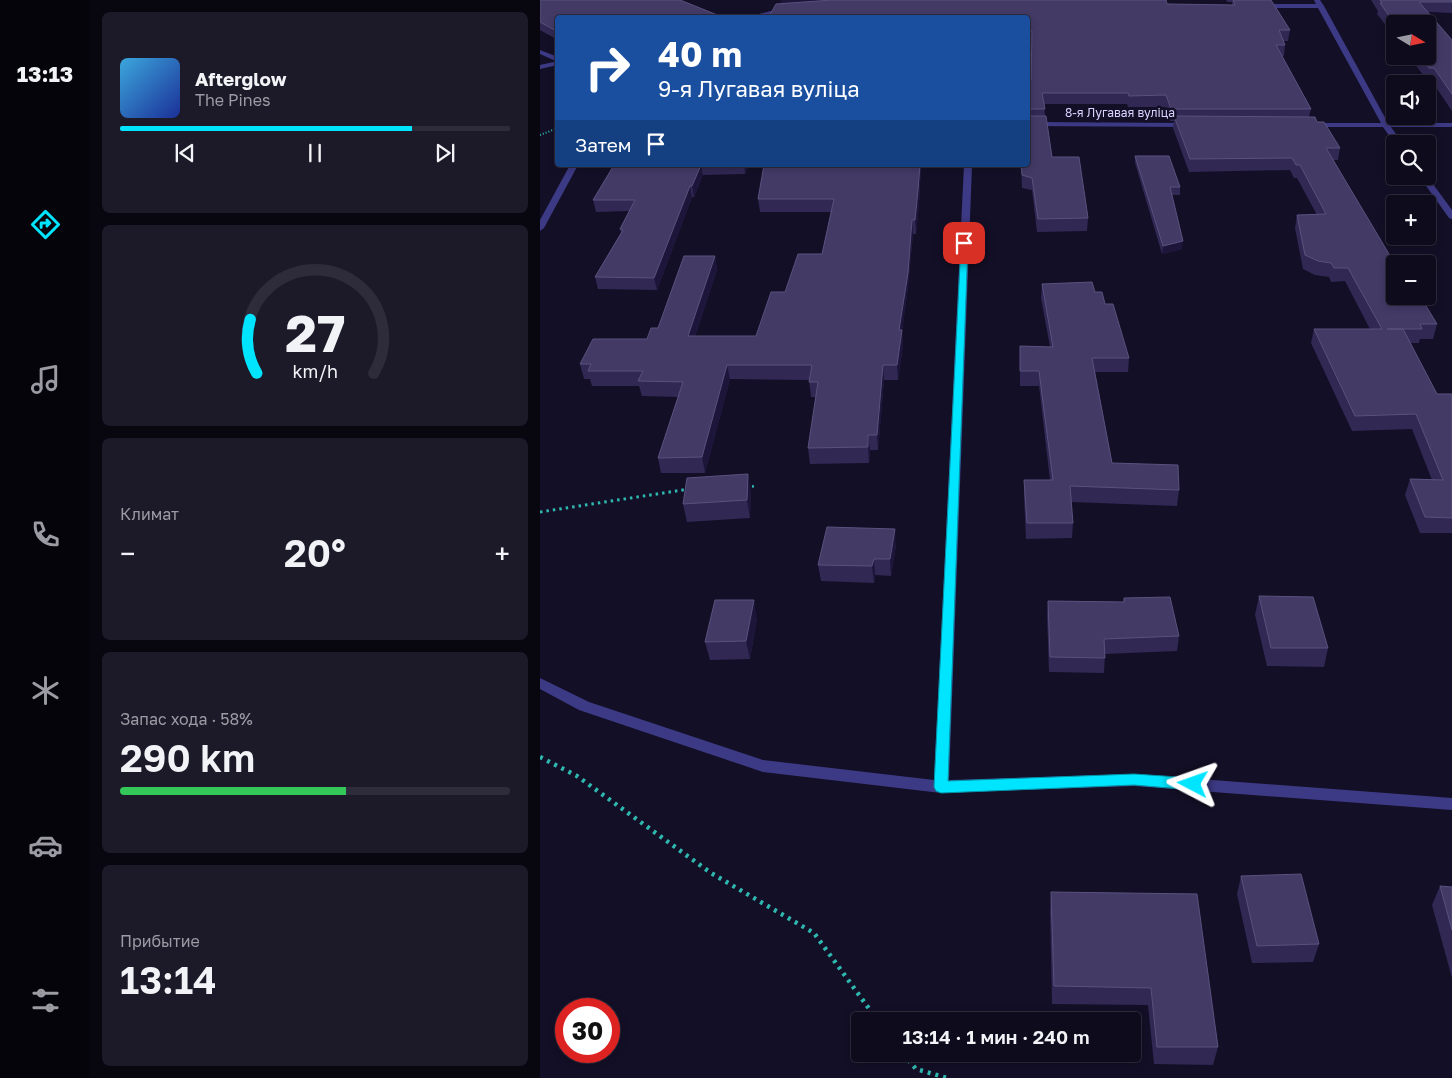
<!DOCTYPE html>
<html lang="ru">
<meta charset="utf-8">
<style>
:root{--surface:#0e0b1c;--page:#1c1929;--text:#f1f3f6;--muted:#9b9ba3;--line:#2e2b3b;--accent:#00e5ff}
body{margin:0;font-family:"Golos Text",sans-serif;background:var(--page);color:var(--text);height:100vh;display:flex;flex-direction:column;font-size:19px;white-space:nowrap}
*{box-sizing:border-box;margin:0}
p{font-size:16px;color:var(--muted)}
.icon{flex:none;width:28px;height:28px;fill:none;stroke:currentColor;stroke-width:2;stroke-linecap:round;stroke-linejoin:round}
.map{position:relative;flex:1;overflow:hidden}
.side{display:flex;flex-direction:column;gap:12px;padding:12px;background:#08060f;width:450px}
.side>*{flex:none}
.hud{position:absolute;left:15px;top:15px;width:475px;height:152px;border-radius:5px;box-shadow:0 2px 8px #0003,0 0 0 1px var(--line);background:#1a4fa0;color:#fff;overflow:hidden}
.needle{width:32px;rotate:100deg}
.buttons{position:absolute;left:846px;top:15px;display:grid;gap:10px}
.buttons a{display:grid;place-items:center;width:50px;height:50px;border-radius:5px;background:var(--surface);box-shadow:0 2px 8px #0003,0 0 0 1px var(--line);font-size:25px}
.speed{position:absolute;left:15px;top:998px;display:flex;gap:10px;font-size:25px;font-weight:700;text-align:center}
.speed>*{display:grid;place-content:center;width:65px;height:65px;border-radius:50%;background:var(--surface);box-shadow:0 2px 8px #0003,0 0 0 1px var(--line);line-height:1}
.speed .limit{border:8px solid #d22;background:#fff;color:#111}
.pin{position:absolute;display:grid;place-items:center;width:42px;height:42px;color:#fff;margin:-21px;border-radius:10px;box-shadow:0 2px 8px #0006}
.me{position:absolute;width:55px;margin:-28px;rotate:274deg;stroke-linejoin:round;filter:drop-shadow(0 0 4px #0008)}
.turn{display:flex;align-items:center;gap:18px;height:105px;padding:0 20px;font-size:22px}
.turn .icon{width:65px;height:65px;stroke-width:2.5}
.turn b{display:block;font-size:35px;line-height:42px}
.then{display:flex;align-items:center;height:48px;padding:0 20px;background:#0003;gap:10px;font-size:19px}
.big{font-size:38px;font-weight:600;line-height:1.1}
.side .card{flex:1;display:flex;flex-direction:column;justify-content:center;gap:8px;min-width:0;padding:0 18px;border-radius:8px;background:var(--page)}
.side .dial{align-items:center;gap:0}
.dial svg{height:130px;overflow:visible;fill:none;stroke:var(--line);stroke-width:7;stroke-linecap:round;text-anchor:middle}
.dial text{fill:var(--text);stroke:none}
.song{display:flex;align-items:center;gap:15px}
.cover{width:60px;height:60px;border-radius:8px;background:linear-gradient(135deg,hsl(200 70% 55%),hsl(230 70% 35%))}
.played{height:5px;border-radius:2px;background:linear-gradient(90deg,var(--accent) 75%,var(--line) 75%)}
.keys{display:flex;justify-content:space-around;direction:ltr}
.heat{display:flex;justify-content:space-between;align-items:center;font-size:28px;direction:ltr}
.charge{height:8px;border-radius:4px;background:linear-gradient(90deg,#34c759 58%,var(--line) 0)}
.trip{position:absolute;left:311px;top:1012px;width:290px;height:50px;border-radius:5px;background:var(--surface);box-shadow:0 2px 8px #0003,0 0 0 1px var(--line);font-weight:600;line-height:50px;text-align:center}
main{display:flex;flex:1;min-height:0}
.menu{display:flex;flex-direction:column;width:90px;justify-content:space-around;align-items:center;background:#06040b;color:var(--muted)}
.menu .icon{width:35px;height:35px}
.menu .current{color:var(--accent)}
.menu b{font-size:22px;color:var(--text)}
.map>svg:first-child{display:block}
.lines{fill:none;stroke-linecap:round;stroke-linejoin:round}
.path-far3{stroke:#2fb8b0;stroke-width:2;stroke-dasharray:1 2;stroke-linecap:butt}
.path-far2{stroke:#2fb8b0;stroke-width:2.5;stroke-dasharray:2 3;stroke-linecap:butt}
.path-far1{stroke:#2fb8b0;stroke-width:3;stroke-dasharray:2.5 4;stroke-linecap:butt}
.path{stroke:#2fb8b0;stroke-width:4.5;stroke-dasharray:3 5;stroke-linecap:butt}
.service{fill:#3d3a85;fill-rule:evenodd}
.minor{fill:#3d3a85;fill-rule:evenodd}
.wall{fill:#312854}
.shaded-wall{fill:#1d163a}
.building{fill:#433a66;stroke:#5a527e}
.route{fill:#00e5ff;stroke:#0095a6}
.labels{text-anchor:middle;stroke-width:5;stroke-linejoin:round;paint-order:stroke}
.far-street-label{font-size:12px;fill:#d9d4ff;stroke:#130f26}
</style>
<main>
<nav class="menu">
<b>13:13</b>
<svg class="icon current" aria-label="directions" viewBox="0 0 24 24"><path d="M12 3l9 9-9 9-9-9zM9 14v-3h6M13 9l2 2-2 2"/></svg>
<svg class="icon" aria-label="music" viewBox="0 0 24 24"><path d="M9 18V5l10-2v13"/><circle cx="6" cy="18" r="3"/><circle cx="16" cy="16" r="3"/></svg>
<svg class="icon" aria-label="phone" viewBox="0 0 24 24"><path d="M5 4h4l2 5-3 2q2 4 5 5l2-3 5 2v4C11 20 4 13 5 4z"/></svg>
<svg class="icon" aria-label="climate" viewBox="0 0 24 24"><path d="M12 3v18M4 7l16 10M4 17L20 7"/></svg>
<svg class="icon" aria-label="car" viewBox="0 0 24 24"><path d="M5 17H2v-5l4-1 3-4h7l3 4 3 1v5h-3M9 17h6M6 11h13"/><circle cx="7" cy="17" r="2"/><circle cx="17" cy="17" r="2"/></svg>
<svg class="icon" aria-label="filters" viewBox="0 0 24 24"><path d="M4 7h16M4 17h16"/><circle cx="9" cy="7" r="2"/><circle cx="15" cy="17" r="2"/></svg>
</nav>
<section class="side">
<div class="card">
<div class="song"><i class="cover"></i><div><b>Afterglow</b><p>The Pines</p></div></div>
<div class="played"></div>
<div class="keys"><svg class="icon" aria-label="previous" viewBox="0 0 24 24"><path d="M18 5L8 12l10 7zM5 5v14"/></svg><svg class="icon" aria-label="pause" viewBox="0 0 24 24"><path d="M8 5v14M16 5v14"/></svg><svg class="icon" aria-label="next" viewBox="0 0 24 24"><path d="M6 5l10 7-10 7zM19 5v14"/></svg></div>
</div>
<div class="card dial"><svg viewBox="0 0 100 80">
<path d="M14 69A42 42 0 1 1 86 69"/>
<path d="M14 69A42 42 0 0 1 10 36" stroke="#00e5ff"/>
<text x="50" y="56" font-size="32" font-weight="700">27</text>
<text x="50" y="72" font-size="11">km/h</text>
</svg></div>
<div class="card"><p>Климат</p>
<div class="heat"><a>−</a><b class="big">20°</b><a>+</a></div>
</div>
<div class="card"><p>Запас хода · 58%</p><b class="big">290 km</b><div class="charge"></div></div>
<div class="card"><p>Прибытие</p><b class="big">13:14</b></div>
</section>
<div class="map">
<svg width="912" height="1078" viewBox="0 0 912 1078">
<rect width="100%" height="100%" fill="#130f26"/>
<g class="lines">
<!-- path-far3 -->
<polyline class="path-far3" points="0,135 18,128"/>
<!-- path-far2 -->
<polyline class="path-far2" points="207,487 217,486"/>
<!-- path-far1 -->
<polyline class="path-far1" points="0,512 149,489"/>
<!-- path -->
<g class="path">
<polyline points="0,757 37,776 171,873 274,933 338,1021"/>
<polyline points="363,1054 376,1069 407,1078"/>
</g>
<!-- service -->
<g class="service">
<polygon points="0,50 18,57 18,62 0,54"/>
<polygon points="30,165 38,165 4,228 0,231 0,220"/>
</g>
<!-- minor -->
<g class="minor">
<polygon points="774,0 780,0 784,6 848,123 912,123 912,127 851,127 863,144 855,144 843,127 767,127 766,125 770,123 841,123 778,8 718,8 715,6 718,4 776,4"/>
<polygon points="248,7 250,10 216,18 202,18"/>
<polygon points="18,61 18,65 0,69 0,65"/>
<polygon points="488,122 650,123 654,125 650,127 488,126"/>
<polygon points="424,165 432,165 409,780 594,774 912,798 912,810 594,786 401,793 223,772 39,710 0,689 0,678 49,702 223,760 394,780"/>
<polygon points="879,176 887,176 912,210 912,219 909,218"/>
</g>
</g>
<!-- wall -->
<g class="wall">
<polygon points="0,0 18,18 18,40 0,30"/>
<polygon points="241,0 692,5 692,2 687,2 686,0 731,0 750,30 748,41 743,41 745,45 744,56 742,56 771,109 769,117 777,122 800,148 798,160 793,160 855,296 897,324 893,339 880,339 879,343 870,343 897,394 912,394 912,533 880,533 865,495 870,479 892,480 872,429 812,431 771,343 774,329 830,329 805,281 791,282 789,277 775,275 763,269 755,228 757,215 777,215 757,178 754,178 750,170 649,172 633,128 634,121 630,121 625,107 588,107 587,104 504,104 505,116 512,157 548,218 547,231 497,232 492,190 482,188 481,165 488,165 488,80 491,80 492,41 488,41 488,18 242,4"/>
<polygon points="831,0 912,0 912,13 888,12 912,40 912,111 891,80 886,79 869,56 888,56 855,24 855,37 837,14 838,11"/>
<polygon points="595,156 640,187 640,195 632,195 642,249 622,254 595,163"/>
<polygon points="74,165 209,165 205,174 163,175 154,197 152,197 117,290 58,289 55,277 81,233 80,229 89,211 56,212 53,200"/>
<polygon points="224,165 381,165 379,203 376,234 373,234 368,287 362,331 363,345 358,380 344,380 338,450 330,450 329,463 270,464 268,448 276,397 271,397 269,380 190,379 165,473 121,473 118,458 138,397 102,396 99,386 52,386 50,379 44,379 40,364 107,339 118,328 175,256 177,270 155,336 216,336 245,292 282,254 291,212 220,212 218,199"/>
<polygon points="502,284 555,292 565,304 589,358 588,372 555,372 572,463 639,490 637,506 531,502 533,523 532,538 486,539 484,496 484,480 510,480 499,386 480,386 480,346 510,347 501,298"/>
<polygon points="211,491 210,518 147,522 143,504"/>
<polygon points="356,545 351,576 335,575 334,583 281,581 278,565"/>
<polygon points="719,596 788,648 784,667 727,666 715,615"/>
<polygon points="584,598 639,636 637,651 565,654 564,673 509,672 507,615 508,601 583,602"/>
<polygon points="217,618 210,659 170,660 165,642"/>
<polygon points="701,876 779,944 773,962 712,963 697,894"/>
<polygon points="900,886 912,887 912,978 892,905"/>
<polygon points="511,892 678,1047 673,1065 614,1064 608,1005 512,1004 510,911"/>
</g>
<!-- shaded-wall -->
<g class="shaded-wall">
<polygon points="241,0 293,0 242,6"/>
<polygon points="161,165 163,175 154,197 152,186"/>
<polygon points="204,165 209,165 205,174"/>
<polygon points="380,165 381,165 379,203 376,234 375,220"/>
<polygon points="150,186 152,197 117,290 114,278"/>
<polygon points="372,220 373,234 368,287 362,331 363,345 358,380 357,365 359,330"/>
<polygon points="643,241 642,249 622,254 623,246"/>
<polygon points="175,256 177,270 150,350 148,336"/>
<polygon points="187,365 190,379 165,473 162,457"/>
<polygon points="343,365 344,380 338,450 337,435"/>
<polygon points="328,435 330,450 329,463 328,447"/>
<polygon points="208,474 211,491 210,518 207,500"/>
<polygon points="355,529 356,545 351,576 350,559"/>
<polygon points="334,559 335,575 334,583 332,566"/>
<polygon points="214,600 217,618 210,659 206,641"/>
</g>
<!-- building -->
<g class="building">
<polygon points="0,0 140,0 185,18 18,18 18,32 0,22"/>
<polygon points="292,0 626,0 627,4 695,5 693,0 731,0 750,30 739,30 745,45 736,45 771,109 631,109 626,95 589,96 588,93 502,93 505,109 488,109 488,111 488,80 491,80 492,31 488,31 488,18 228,18 236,4"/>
<polygon points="840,0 912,0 912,2 879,2 912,40 912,94 894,68 889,68 880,56 888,56 888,24 855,24 840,3 842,3"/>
<polygon points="488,116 506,116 512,157 539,157 548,218 498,219 492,178 482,175 481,165 488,165"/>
<polygon points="634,116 775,117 777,122 784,122 800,148 786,148 855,264 855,296 880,296 897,324 880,324 882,329 847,329 863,329 897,394 912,394 912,518 885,517 870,479 903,480 876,414 815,416 774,329 842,329 808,268 794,268 791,263 778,261 765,255 757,215 786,214 760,165 756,165 752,158 650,159"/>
<polygon points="595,156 629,156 640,187 630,187 643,241 623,246"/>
<polygon points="74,165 161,165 152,186 150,186 114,278 55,277 83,230 80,229 95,200 53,200"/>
<polygon points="224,165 380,165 378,190 375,220 372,220 368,273 359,330 362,330 357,365 343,365 337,435 328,435 328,447 268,448 278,382 269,382 272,365 187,365 162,457 118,458 143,382 98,381 103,371 48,371 51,364 40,364 53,339 107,339 111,328 118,328 144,256 175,256 148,336 216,336 231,292 245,292 258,254 282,254 294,199 218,199"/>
<polygon points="552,282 555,292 562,292 565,304 573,304 589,358 552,358 572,463 638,465 639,490 530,486 533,523 487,523 484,480 513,480 499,371 480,371 480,346 513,347 502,284"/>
<polygon points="208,474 207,500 143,504 147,478"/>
<polygon points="287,527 355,529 350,559 334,559 332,566 278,565"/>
<polygon points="719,596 773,597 788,648 731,648"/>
<polygon points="630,597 639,636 564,639 565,658 510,657 508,601 584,602 584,598"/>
<polygon points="175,600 214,600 206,641 165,642"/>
<polygon points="761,874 779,944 717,946 701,876"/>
<polygon points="900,886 912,887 912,930"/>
<polygon points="511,892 657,894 678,1047 617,1047 611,988 514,986"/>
</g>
<!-- route -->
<polygon class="route" points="424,240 428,243 408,781 594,774 653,778 658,780 660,784 658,788 653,790 594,785 401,793 396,791 394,787 421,243"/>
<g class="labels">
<!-- far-street labels -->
<g class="far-street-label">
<text x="580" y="117">8-я Лугавая вуліца</text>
</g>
</g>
</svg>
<div class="buttons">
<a><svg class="needle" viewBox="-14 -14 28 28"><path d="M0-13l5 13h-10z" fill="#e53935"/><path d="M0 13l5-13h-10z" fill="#9b9ba3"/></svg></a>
<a><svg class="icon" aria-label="sound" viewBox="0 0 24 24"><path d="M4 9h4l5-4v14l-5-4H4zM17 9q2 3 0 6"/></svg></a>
<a><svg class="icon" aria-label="search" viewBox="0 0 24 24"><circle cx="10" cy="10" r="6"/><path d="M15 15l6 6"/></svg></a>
<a>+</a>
<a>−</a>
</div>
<div class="speed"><div class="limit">30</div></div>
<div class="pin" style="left:424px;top:243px;background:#d93025"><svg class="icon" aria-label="arrive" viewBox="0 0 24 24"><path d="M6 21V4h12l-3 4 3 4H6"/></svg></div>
<svg class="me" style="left:653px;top:784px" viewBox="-20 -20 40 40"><path d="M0-17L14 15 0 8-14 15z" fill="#00e5ff" stroke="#fff" stroke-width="4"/></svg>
<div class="trip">13:14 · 1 мин · 240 m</div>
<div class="hud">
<div class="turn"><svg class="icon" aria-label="right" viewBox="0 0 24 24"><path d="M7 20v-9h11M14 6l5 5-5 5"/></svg><div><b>40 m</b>9-я Лугавая вуліца</div></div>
<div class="then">Затем<svg class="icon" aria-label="arrive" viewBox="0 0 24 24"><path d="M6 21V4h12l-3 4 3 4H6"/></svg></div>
</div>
</div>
</main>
